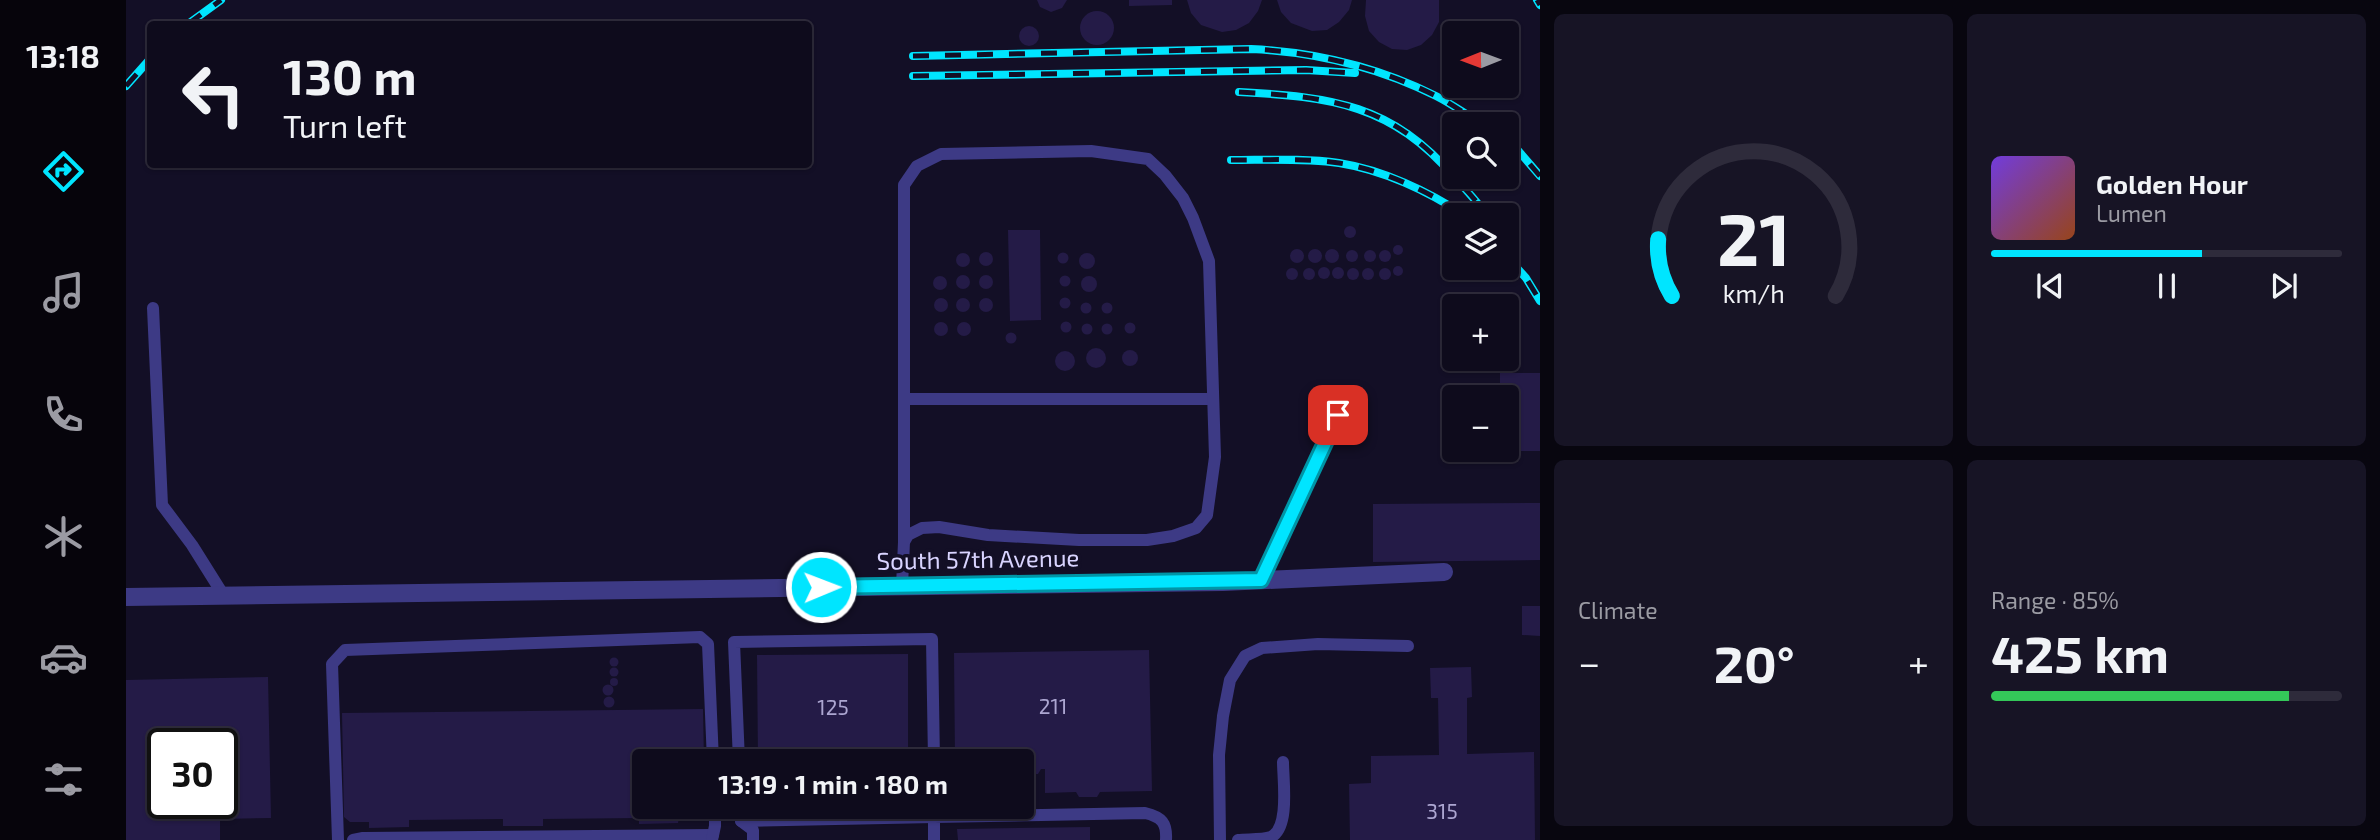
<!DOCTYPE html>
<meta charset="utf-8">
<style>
:root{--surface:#0e0b1c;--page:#171425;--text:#f1f3f6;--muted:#9b9ba3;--line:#2e2b3b;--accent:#00e5ff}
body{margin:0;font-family:"Exo 2",sans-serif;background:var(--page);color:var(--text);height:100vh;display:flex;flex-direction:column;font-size:26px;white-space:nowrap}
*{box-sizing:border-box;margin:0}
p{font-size:23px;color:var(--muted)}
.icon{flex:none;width:38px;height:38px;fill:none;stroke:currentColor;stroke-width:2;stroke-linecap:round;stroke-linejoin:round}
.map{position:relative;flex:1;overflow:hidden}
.drawer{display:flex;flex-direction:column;gap:14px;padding:14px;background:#08060f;width:840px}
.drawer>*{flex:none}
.guide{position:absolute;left:21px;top:21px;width:665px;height:147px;border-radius:7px;box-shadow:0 2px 5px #0004,0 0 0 2px var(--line);background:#0e0b1c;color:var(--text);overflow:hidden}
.needle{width:46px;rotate:269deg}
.buttons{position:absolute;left:1316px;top:21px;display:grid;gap:14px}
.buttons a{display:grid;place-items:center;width:77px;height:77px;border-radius:7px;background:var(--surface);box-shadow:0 2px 5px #0004,0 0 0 2px var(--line);font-size:35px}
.speed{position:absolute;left:21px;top:728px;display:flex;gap:14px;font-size:35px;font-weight:700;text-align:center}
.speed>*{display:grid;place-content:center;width:91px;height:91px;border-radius:50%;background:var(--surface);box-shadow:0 2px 5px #0004,0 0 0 2px var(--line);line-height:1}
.speed .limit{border:4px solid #111;border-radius:10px;background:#fff;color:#111}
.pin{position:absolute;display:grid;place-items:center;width:60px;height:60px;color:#fff;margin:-30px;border-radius:14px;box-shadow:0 4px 10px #0006}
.me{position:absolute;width:77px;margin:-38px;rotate:89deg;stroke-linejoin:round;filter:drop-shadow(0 0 5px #0008)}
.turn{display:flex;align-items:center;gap:24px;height:147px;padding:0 21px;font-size:32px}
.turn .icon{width:91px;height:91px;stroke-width:2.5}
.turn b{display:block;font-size:49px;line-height:60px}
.big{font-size:52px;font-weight:700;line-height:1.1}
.drawer .tile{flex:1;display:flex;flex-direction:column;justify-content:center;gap:10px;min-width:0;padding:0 24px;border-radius:10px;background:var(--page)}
.drawer .dial{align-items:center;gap:0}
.dial svg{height:182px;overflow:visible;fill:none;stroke:var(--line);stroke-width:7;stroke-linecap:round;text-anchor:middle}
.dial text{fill:var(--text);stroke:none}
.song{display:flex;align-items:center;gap:21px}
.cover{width:84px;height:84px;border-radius:10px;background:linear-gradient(135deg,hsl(260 70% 55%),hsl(20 70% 35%))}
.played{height:7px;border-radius:4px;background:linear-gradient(90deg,var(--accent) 60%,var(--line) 60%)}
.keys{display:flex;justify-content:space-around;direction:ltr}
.heat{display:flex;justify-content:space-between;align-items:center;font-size:38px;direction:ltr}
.charge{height:10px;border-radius:5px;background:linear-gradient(90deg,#34c759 85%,var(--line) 0)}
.drawer .tiles{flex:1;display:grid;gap:14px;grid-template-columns:repeat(2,1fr)}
.trip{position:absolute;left:506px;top:749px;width:402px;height:70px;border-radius:7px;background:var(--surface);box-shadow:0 2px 5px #0004,0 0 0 2px var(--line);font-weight:700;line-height:70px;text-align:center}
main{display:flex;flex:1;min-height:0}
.tabs{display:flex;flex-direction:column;width:126px;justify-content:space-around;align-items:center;background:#06040b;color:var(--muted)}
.tabs .icon{width:49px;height:49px}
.tabs .on{color:var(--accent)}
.tabs b{font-size:32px;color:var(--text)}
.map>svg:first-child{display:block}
.building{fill:#241b47;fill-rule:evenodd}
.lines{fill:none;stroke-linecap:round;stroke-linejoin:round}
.service{stroke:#3d3a85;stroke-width:12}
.minor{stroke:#3d3a85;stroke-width:18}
.rail-casing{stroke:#00e5ff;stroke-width:8}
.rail{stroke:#130f26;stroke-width:5;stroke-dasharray:16;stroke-linecap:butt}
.route-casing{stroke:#0095a6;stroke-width:18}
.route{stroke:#00e5ff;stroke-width:12}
.labels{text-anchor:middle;stroke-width:7;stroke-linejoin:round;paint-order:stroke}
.number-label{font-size:21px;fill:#aca6d1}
.street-label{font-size:24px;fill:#d9d4ff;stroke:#130f26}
</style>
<main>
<nav class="tabs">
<b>13:18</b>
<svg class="icon on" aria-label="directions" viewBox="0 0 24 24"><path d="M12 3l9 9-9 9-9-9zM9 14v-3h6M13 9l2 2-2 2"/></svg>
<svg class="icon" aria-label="music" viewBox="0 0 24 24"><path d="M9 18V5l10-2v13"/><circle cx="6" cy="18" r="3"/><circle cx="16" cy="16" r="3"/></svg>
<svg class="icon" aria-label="phone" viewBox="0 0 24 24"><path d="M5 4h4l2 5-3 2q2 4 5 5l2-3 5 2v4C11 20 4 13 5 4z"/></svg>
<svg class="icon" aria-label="climate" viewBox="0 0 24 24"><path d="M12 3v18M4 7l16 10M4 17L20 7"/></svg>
<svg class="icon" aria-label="car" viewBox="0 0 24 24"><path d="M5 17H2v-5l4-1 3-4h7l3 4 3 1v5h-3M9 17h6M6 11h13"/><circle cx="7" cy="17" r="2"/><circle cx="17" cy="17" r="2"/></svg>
<svg class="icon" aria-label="filters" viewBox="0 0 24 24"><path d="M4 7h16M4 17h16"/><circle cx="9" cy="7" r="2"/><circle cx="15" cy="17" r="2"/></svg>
</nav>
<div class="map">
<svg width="1414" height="840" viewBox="0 0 1414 840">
<rect width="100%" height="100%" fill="#130f26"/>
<!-- building -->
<g class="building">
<polygon points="911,0 941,0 936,8 925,12 914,7"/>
<polygon points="1003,0 1046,0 1046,5 1003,6"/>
<polygon points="1061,0 1136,0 1132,11 1123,23 1110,30 1096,32 1075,25 1065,13"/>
<polygon points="1151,0 1226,0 1223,10 1213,22 1201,30 1186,31 1165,23 1155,12"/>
<polygon points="1240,0 1313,0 1313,22 1306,35 1295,45 1281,50 1266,49 1253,42 1243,31 1239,16"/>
<circle cx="971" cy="28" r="17"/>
<circle cx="903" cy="36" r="10"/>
<circle cx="1224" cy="232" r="6"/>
<polygon points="882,230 914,230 915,320 884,321"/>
<circle cx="1272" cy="250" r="5"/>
<circle cx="1189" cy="256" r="7"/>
<circle cx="1171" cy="256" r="7"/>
<circle cx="1206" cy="256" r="7"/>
<circle cx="1226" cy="256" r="6"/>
<circle cx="1244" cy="256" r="6"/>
<circle cx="1259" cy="256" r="6"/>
<circle cx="860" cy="259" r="7"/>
<circle cx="937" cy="258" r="5.5"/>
<circle cx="961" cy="261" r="8"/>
<circle cx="837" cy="260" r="7"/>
<circle cx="1272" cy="271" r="5"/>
<circle cx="1198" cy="273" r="6"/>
<circle cx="1212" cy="273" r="6"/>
<circle cx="1166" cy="274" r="6"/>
<circle cx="1183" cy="274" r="6"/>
<circle cx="1242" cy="274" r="6"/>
<circle cx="1259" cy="274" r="6"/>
<circle cx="1227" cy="274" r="6"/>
<circle cx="860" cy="282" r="7"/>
<circle cx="837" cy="282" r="7"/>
<circle cx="939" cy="281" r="5.5"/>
<circle cx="963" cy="284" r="8"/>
<circle cx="814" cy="283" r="7"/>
<circle cx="939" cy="303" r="5.5"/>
<circle cx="837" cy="305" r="7"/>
<circle cx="815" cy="305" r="7"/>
<circle cx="860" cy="305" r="7"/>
<circle cx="981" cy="308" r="5.5"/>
<circle cx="960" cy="308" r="5.5"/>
<circle cx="940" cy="327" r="5.5"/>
<circle cx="815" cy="329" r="7"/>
<circle cx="838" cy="329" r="7"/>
<circle cx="1004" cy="328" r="5.5"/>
<circle cx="961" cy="329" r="5.5"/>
<circle cx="981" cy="329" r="5.5"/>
<circle cx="885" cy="338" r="5.5"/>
<circle cx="970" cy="358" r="10"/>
<circle cx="1004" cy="358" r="8"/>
<circle cx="939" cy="361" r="10"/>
<polygon points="1374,373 1414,373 1414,451 1381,451 1381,397 1374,397"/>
<polygon points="1414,503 1414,560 1247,562 1247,504"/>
<polygon points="1396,606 1414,606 1414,636 1396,635"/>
<polygon points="1023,650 1026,791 974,792 971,797 953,797 950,792 919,793 919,769 915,769 912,774 900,774 900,777 896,777 896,761 829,761 828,653"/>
<polygon points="782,654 782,761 632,761 631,655"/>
<circle cx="488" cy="662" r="4.5"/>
<polygon points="1345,667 1346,697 1341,698 1341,754 1408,752 1409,840 1224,840 1223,784 1245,783 1245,756 1313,755 1312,698 1305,698 1304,668"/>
<circle cx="488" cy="672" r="4.5"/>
<path d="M 142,677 L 145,818 L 94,819 L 94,840 L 0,840 L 0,680 ZM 37,744 L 96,744 L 96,803 L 37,803 Z"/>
<circle cx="488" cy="682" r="4"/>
<circle cx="482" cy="690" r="5.5"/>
<circle cx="483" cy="702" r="5.5"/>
<polygon points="577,709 578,761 518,761 518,807 578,807 575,816 553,817 552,823 513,824 513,818 417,819 417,826 377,826 377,819 283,820 283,827 243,828 243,822 224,822 218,817 216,713"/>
<polygon points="964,827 964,840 832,840 831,829"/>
</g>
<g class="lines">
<!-- service -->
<g class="service">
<polyline points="27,308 36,505 66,545 98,596"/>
<polyline points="778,399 1087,399"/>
<polyline points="1135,580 1212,415"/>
<polyline points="776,586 778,542 782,535 796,528 813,527 862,535 953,540 1021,540 1047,536 1070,528 1081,515 1089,457 1083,261 1067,218 1057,198 1039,175 1022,159 965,151 815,154 791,166 778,185 778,542"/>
<polyline points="613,761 608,642 806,639 808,761"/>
<polyline points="614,807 615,821 627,830 627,840"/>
<polyline points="615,821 808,817 808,807"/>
<polyline points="212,840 206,664 219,650 574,637 582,644 587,761"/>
<polyline points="227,840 237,838 587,835"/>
<polyline points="586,840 589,826 589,807"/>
<path d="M 808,840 L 808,817 L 1019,813 C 1036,817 1041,823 1040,840"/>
<polyline points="1094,840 1093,755 1097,716 1104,680 1119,656 1136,648 1192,644 1282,646"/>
<path d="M 1112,840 C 1122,839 1136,840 1145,837 C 1164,828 1157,780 1157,762"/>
</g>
<!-- minor -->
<polyline class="minor" points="0,597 1097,582 1318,572"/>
<!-- rail casing -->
<g class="rail-casing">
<g id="rail">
<polyline points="1411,0 1414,5"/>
<polyline points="62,24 95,0"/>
<path d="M 787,56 L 1125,49 C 1189,52 1252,67 1310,96 C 1326,104 1341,115 1356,124"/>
<polyline points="787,76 1180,70 1229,73"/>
<polyline points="0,86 24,59"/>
<path d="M 1113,92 C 1206,97 1266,104 1329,178 C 1340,190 1352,202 1360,215"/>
<polyline points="1381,142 1390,148 1414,176"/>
<path d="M 1105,160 C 1140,160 1178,158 1213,163 C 1257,170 1302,191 1338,215"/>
<polyline points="1381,257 1400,278 1414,301"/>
</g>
</g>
<!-- rail -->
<use href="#rail" class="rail"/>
</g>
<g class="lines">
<!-- route casing -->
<g class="route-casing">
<polyline id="route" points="695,587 1135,580 1212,415"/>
</g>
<!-- route -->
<use href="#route" class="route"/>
</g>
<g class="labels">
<!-- number labels -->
<g class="number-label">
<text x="927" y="714">211</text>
<text x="707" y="715">125</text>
<text x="1316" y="819">315</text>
</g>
<!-- street labels -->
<g class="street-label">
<text transform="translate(852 560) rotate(-1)" y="8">South 57th Avenue</text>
</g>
</g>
</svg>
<div class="buttons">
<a><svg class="needle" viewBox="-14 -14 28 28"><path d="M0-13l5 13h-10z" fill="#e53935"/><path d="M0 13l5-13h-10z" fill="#9b9ba3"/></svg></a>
<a><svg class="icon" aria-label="search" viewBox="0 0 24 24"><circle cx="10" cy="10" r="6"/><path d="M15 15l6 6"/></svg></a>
<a><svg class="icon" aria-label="layers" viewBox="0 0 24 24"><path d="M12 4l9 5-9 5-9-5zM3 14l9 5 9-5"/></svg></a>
<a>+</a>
<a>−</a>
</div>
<div class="speed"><div class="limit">30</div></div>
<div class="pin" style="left:1212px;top:415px;background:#d93025"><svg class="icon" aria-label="arrive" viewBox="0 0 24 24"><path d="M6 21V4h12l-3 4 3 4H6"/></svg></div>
<svg class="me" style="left:695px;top:587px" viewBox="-20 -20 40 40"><circle r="17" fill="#00e5ff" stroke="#fff" stroke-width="3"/><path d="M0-11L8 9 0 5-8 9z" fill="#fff"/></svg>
<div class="trip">13:19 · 1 min · 180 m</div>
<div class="guide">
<div class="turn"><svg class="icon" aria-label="left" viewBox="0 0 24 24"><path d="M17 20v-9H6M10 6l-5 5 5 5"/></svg><div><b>130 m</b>Turn left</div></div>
</div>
</div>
<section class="drawer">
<div class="tiles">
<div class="tile dial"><svg viewBox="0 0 100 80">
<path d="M14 69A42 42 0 1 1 86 69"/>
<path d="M14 69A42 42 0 0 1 8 44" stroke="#00e5ff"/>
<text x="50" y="56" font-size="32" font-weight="700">21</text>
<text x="50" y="72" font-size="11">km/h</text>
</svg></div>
<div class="tile">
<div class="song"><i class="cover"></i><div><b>Golden Hour</b><p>Lumen</p></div></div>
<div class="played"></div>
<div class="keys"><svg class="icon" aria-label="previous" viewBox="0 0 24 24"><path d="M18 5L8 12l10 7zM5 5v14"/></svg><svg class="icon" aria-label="pause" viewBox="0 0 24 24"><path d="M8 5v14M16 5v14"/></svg><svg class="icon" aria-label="next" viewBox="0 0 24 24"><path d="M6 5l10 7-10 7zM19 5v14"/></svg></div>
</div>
<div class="tile"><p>Climate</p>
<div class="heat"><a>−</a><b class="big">20°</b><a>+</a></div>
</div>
<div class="tile"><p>Range · 85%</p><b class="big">425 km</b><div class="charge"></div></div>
</div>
</section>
</main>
